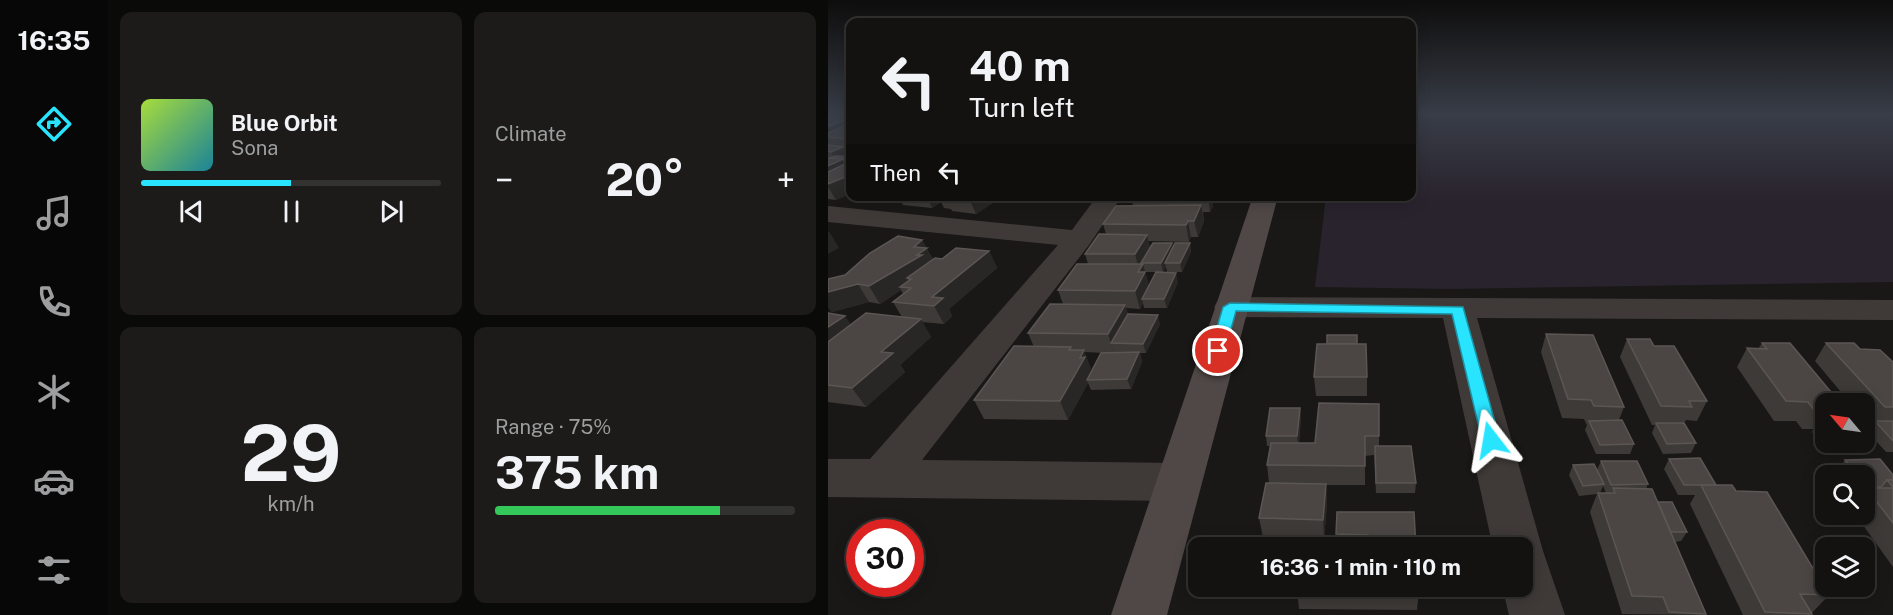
<!DOCTYPE html>
<meta charset="utf-8">
<style>
:root{--surface:#131211;--page:#1c1b1a;--text:#f1f3f6;--muted:#9d9e9f;--line:#323231;--accent:#29e4ff}
body{margin:0;font-family:"Public Sans",sans-serif;background:var(--page);color:var(--text);height:100vh;display:flex;flex-direction:column;font-size:22px;white-space:nowrap}
*{box-sizing:border-box;margin:0}
p{font-size:20px;color:var(--muted)}
.icon{flex:none;width:33px;height:33px;fill:none;stroke:currentColor;stroke-width:2;stroke-linecap:round;stroke-linejoin:round}
.map{position:relative;flex:1;overflow:hidden}
.side{display:flex;flex-direction:column;gap:12px;padding:12px;background:#0a0a09;width:720px}
.side>*{flex:none}
.hud{position:absolute;left:18px;top:18px;width:570px;height:183px;border-radius:12px;box-shadow:0 3px 15px #0003,0 0 0 2px var(--line);background:#131211;color:var(--text);overflow:hidden}
.needle{width:39px;rotate:299deg}
.fabs{position:absolute;left:987px;top:393px;display:grid;gap:12px}
.fabs a{display:grid;place-items:center;width:60px;height:60px;border-radius:12px;background:var(--surface);box-shadow:0 3px 15px #0003,0 0 0 2px var(--line);font-size:30px}
.speed{position:absolute;left:18px;top:519px;display:flex;gap:12px;font-size:30px;font-weight:700;text-align:center}
.speed>*{display:grid;place-content:center;width:78px;height:78px;border-radius:50%;background:var(--surface);box-shadow:0 3px 15px #0003,0 0 0 2px var(--line);line-height:1}
.speed .limit{border:9px solid #d22;background:#fff;color:#111}
.pin{position:absolute;display:grid;place-items:center;width:51px;height:51px;color:#fff;margin:-26px;border:3px solid #fff;border-radius:50%;box-shadow:0 2px 6px #0007}
.me{position:absolute;width:66px;margin:-33px;rotate:346deg;stroke-linejoin:round;filter:drop-shadow(0 0 4px #0008)}
.turn{display:flex;align-items:center;gap:21px;height:126px;padding:0 24px;font-size:27px}
.turn .icon{width:78px;height:78px;stroke-width:2.5}
.turn b{display:block;font-size:42px;line-height:51px}
.then{display:flex;align-items:center;height:57px;padding:0 24px;background:#0003;gap:12px;font-size:22px}
.big{font-size:45px;font-weight:700;line-height:1.1}
.side .card{flex:1;display:flex;flex-direction:column;justify-content:center;gap:9px;min-width:0;padding:0 21px;border-radius:12px;background:var(--page)}
.side .dial{align-items:center;gap:0}
.dial b{font-size:78px;line-height:1}
.song{display:flex;align-items:center;gap:18px}
.cover{width:72px;height:72px;border-radius:9px;background:linear-gradient(135deg,hsl(80 70% 55%),hsl(190 70% 35%))}
.played{height:6px;border-radius:3px;background:linear-gradient(90deg,var(--accent) 50%,var(--line) 50%)}
.keys{display:flex;justify-content:space-around;direction:ltr}
.heat{display:flex;justify-content:space-between;align-items:center;font-size:33px;direction:ltr}
.charge{height:9px;border-radius:4px;background:linear-gradient(90deg,#34c759 75%,var(--line) 0)}
.side .tiles{flex:1;display:grid;gap:12px;grid-template-columns:repeat(2,1fr)}
.trip{position:absolute;left:360px;top:537px;width:345px;height:60px;border-radius:12px;background:var(--surface);box-shadow:0 3px 15px #0003,0 0 0 2px var(--line);font-weight:700;line-height:60px;text-align:center}
main{display:flex;flex:1;min-height:0}
.tabs{display:flex;flex-direction:column;width:108px;justify-content:space-around;align-items:center;background:#080707;color:var(--muted)}
.tabs .icon{width:42px;height:42px}
.tabs .active{color:var(--accent)}
.tabs b{font-size:27px;color:var(--text)}
.map>svg:first-child{display:block}
.green{fill:#29232d}
.lines{fill:none;stroke-linecap:round;stroke-linejoin:round}
.street{fill:#3f3a38;fill-rule:evenodd}
.secondary{fill:#4f4846;fill-rule:evenodd}
.wall{fill:#3d3a37;fill-rule:evenodd}
.shaded-wall{fill:#292725}
.building{fill:#4b4644;stroke:#5c5653;stroke-width:1.5}
.route{fill:#29e4ff;stroke:#1b94a6;stroke-width:1.5}
</style>
<main>
<nav class="tabs">
<b>16:35</b>
<svg class="icon active" aria-label="directions" viewBox="0 0 24 24"><path d="M12 3l9 9-9 9-9-9zM9 14v-3h6M13 9l2 2-2 2"/></svg>
<svg class="icon" aria-label="music" viewBox="0 0 24 24"><path d="M9 18V5l10-2v13"/><circle cx="6" cy="18" r="3"/><circle cx="16" cy="16" r="3"/></svg>
<svg class="icon" aria-label="phone" viewBox="0 0 24 24"><path d="M5 4h4l2 5-3 2q2 4 5 5l2-3 5 2v4C11 20 4 13 5 4z"/></svg>
<svg class="icon" aria-label="climate" viewBox="0 0 24 24"><path d="M12 3v18M4 7l16 10M4 17L20 7"/></svg>
<svg class="icon" aria-label="car" viewBox="0 0 24 24"><path d="M5 17H2v-5l4-1 3-4h7l3 4 3 1v5h-3M9 17h6M6 11h13"/><circle cx="7" cy="17" r="2"/><circle cx="17" cy="17" r="2"/></svg>
<svg class="icon" aria-label="filters" viewBox="0 0 24 24"><path d="M4 7h16M4 17h16"/><circle cx="9" cy="7" r="2"/><circle cx="15" cy="17" r="2"/></svg>
</nav>
<section class="side">
<div class="tiles">
<div class="card">
<div class="song"><i class="cover"></i><div><b>Blue Orbit</b><p>Sona</p></div></div>
<div class="played"></div>
<div class="keys"><svg class="icon" aria-label="previous" viewBox="0 0 24 24"><path d="M18 5L8 12l10 7zM5 5v14"/></svg><svg class="icon" aria-label="pause" viewBox="0 0 24 24"><path d="M8 5v14M16 5v14"/></svg><svg class="icon" aria-label="next" viewBox="0 0 24 24"><path d="M6 5l10 7-10 7zM19 5v14"/></svg></div>
</div>
<div class="card"><p>Climate</p>
<div class="heat"><a>−</a><b class="big">20°</b><a>+</a></div>
</div>
<div class="card dial"><b>29</b><p>km/h</p></div>
<div class="card"><p>Range · 75%</p><b class="big">375 km</b><div class="charge"></div></div>
</div>
</section>
<div class="map">
<svg width="1065" height="615" viewBox="0 0 1065 615">
<rect width="100%" height="100%" fill="#191817"/>
<!-- green -->
<polygon class="green" points="584,115 1065,115 1065,282 623,289 487,287 498,197 584,196"/>
<g class="lines">
<!-- street -->
<g class="street">
<polygon points="0,115 22,115 22,123 0,122"/>
<polygon points="269,196 294,196 261,245 94,460 351,463 367,468 374,482 367,496 351,501 0,497 0,459 42,459 230,245 0,222 0,206 244,230"/>
<polygon points="402,297 1065,300 1065,320 649,318 715,551 737,615 681,615 674,586 694,586 694,548 665,548 615,318 402,317 390,314 386,307 390,300"/>
</g>
<!-- secondary -->
<polygon class="secondary" points="425,196 450,196 339,615 283,615"/>
</g>
<!-- wall -->
<g class="wall">
<polygon points="0,118 22,123 22,194 8,200 0,199"/>
<polygon points="70,196 175,196 148,214 124,211 123,209 116,208 113,202 104,208 75,205"/>
<path d="M 303,196 L 384,196 L 385,206 L 382,212 L 375,212 L 376,221 L 370,237 L 363,237 L 361,242 L 320,241 L 322,247 L 344,243 L 345,247 L 362,243 L 363,252 L 354,272 L 339,272 L 338,267 L 335,272 L 317,272 L 321,286 L 350,282 L 339,308 L 316,308 L 315,303 L 312,309 L 298,308 L 300,314 L 332,324 L 318,353 L 312,353 L 314,362 L 303,389 L 263,390 L 260,383 L 240,420 L 156,419 L 146,400 L 206,347 L 200,333 L 235,304 L 230,290 L 260,264 L 257,254 L 278,234 L 275,224 L 305,206 ZM 256,352 L 277,353 L 263,373 L 262,370 L 263,369 Z"/>
<polygon points="94,240 105,260 161,251 169,268 121,309 124,316 116,324 94,322 103,337 72,365 77,372 38,407 0,402 0,313 23,325 74,317 65,302 75,294 73,290 52,304 41,302 4,312 0,307 0,279 17,275"/>
<polygon points="718,334 796,407 791,420 806,444 802,454 768,454 757,430 759,425 756,419 734,418 713,352"/>
<polygon points="799,339 826,346 879,401 869,421 858,420 856,423 868,443 863,453 835,454 824,433 827,425 824,425 792,357"/>
<polygon points="934,343 998,404 998,442 1036,442 1040,443 1032,453 1001,454 984,432 986,429 974,429 968,421 946,421 909,367 919,348 930,349"/>
<polygon points="998,343 1032,349 1065,362 1065,452 1058,452 1039,431 1043,426 1036,419 1036,404 1023,404 987,361"/>
<polygon points="529,344 539,377 539,396 488,396 486,377"/>
<polygon points="551,404 551,446 588,483 587,493 548,493 546,455 537,456 537,485 498,485 499,503 496,539 435,537 431,518 441,483 439,465 442,446 439,446 438,436 472,408 473,418 471,443 487,443"/>
<polygon points="841,459 888,485 908,491 1001,595 982,615 915,615 862,504 867,495 850,495 836,469"/>
<polygon points="1017,460 1065,475 1065,567 1027,514 1036,514 1036,476 1014,476 1010,470"/>
<path d="M 773,461 L 820,484 L 818,489 L 859,532 L 853,541 L 847,542 L 878,614 L 877,615 L 794,614 L 762,512 L 769,494 L 751,496 L 741,475 L 745,465 L 769,470 ZM 775,486 L 778,493 L 772,493 Z"/>
<polygon points="509,512 588,548 509,548"/>
<polygon points="469,590 591,591 589,610 471,609"/>
</g>
<!-- shaded-wall -->
<g class="shaded-wall">
<polygon points="19,119 22,126 0,137 0,127"/>
<polygon points="22,136 22,149 17,139"/>
<polygon points="15,147 18,152 17,152 18,154 7,159 3,152"/>
<polygon points="15,159 22,173 0,184 0,166"/>
<polygon points="22,175 22,194 8,200 0,187 0,184"/>
<polygon points="99,196 111,196 113,202 104,208"/>
<polygon points="144,196 175,196 148,214 141,198"/>
<polygon points="380,196 384,196 385,206 382,212"/>
<polygon points="373,205 376,221 370,237 366,221"/>
<polygon points="360,221 363,237 361,242 358,225"/>
<polygon points="1,231 11,248 0,254 0,232"/>
<polygon points="319,235 323,251 313,263 314,266 315,264 322,290 314,299 315,303 312,309 307,291 310,272 311,270 307,254"/>
<polygon points="94,240 107,265 83,279 79,278 83,285 72,287 73,290 52,304 41,286 86,247"/>
<polygon points="344,243 346,252 337,263 338,267 335,272 333,263"/>
<polygon points="362,243 363,252 354,272 352,263"/>
<polygon points="161,251 169,268 121,309 124,316 116,324 106,306 104,297"/>
<polygon points="348,273 350,282 339,308 336,299"/>
<polygon points="30,284 41,302 4,312 0,307 0,292"/>
<polygon points="297,305 303,323 283,343 286,353 280,334"/>
<polygon points="330,315 332,324 318,353 315,344"/>
<polygon points="17,316 29,334 0,353 0,327"/>
<polygon points="93,319 103,337 72,365 77,372 38,407 24,388 53,352"/>
<polygon points="256,350 263,369 262,370 264,376 259,380 260,383 240,420 232,401"/>
<polygon points="311,352 314,362 303,389 299,379"/>
<polygon points="472,408 473,418 470,446 469,436"/>
<polygon points="498,484 499,503 496,539 495,520"/>
</g>
<!-- building -->
<g class="building">
<polygon points="0,118 19,119 0,127"/>
<polygon points="22,123 22,136 17,139 0,137 0,133"/>
<polygon points="0,145 15,147 3,152 0,151"/>
<polygon points="8,156 22,157 22,162 18,164 15,159 2,158"/>
<polygon points="0,158 15,159 0,166"/>
<polygon points="21,162 22,162 22,175 0,184 0,172"/>
<polygon points="123,196 144,196 141,198"/>
<polygon points="373,205 366,221 360,221 358,225 275,224 288,206"/>
<polygon points="271,234 319,235 307,254 257,254"/>
<polygon points="70,236 94,240 86,247 99,248 89,255 94,255 41,286 30,284 0,292 0,279 17,275 42,253"/>
<polygon points="325,243 344,243 333,263 313,263"/>
<polygon points="347,243 362,243 352,263 337,263"/>
<polygon points="128,248 161,251 104,297 115,298 106,306 65,302 83,288 72,287 83,279 79,278 107,258 114,259"/>
<polygon points="249,264 315,264 310,272 317,272 307,291 230,290"/>
<polygon points="328,272 348,273 336,299 314,299"/>
<polygon points="222,304 297,305 280,334 200,333"/>
<polygon points="0,313 17,316 0,327"/>
<polygon points="38,313 93,319 53,352 65,353 24,388 0,385 0,342"/>
<polygon points="300,314 330,315 315,344 283,343"/>
<polygon points="718,334 765,335 796,407 766,406 763,400 740,399"/>
<rect x="499" y="335" width="30" height="9"/>
<polygon points="799,339 822,339 826,346 846,346 879,401 861,401 864,407 833,406"/>
<polygon points="934,343 962,343 1013,404 998,404 998,410 986,410 980,402 958,401 919,348 939,349"/>
<polygon points="998,343 1026,343 1032,349 1052,350 1065,362 1065,407 1057,407"/>
<polygon points="489,344 538,344 539,377 486,377"/>
<polygon points="186,346 243,347 241,350 256,350 252,358 257,357 232,401 146,400"/>
<polygon points="311,352 299,379 259,380 273,353"/>
<polygon points="491,403 551,404 551,436 537,436 537,466 439,465 443,443 487,443"/>
<polygon points="442,408 472,408 469,436 438,436"/>
<polygon points="794,420 806,444 772,445 761,421"/>
<polygon points="1047,421 1065,421 1065,441"/>
<polygon points="990,422 998,422 998,431"/>
<polygon points="828,423 856,423 868,443 839,444"/>
<polygon points="1036,440 1040,443 1009,444 1007,442 1036,442"/>
<polygon points="547,446 583,446 588,483 548,483"/>
<polygon points="872,458 888,485 856,485 841,459"/>
<polygon points="1052,459 1065,475 1065,480 1059,480 1053,487 1041,488 1036,483 1036,476 1030,476 1017,460"/>
<polygon points="773,461 809,461 820,484 783,485"/>
<polygon points="766,464 776,484 755,486 745,465"/>
<polygon points="1059,480 1065,480 1065,487"/>
<polygon points="438,483 498,484 495,520 431,518"/>
<polygon points="873,485 904,485 908,491 939,492 1001,595 972,594 984,614 937,612"/>
<polygon points="785,488 824,489 878,614 841,612 835,597 804,596 770,493 787,493"/>
<polygon points="1038,488 1065,488 1065,523"/>
<polygon points="830,502 844,502 859,532 843,532"/>
<polygon points="509,512 586,512 588,548 539,548 540,535 508,534"/>
<polygon points="469,586 591,586 591,591 469,590"/>
</g>
<!-- sky -->
<linearGradient id="sky" x2="0" y2="1"><stop stop-color="#0e0d0d"/><stop offset="0.57" stop-color="#383d47"/><stop offset="1" stop-color="#383d47" stop-opacity="0"/></linearGradient>
<rect width="1065" height="201" fill="url(#sky)"/>
<!-- route -->
<polygon class="route" points="402,303 635,307 672,440 669,444 657,444 654,440 624,314 408,311 397,351 390,355 384,354 382,351 395,307"/>
</svg>
<div class="fabs">
<a><svg class="needle" viewBox="-14 -14 28 28"><path d="M0-13l5 13h-10z" fill="#e53935"/><path d="M0 13l5-13h-10z" fill="#9d9e9f"/></svg></a>
<a><svg class="icon" aria-label="search" viewBox="0 0 24 24"><circle cx="10" cy="10" r="6"/><path d="M15 15l6 6"/></svg></a>
<a><svg class="icon" aria-label="layers" viewBox="0 0 24 24"><path d="M12 4l9 5-9 5-9-5zM3 14l9 5 9-5"/></svg></a>
</div>
<div class="speed"><div class="limit">30</div></div>
<div class="pin" style="left:390px;top:351px;background:#d93025"><svg class="icon" aria-label="arrive" viewBox="0 0 24 24"><path d="M6 21V4h12l-3 4 3 4H6"/></svg></div>
<svg class="me" style="left:663px;top:440px" viewBox="-20 -20 40 40"><path d="M0-17L14 15 0 8-14 15z" fill="#29e4ff" stroke="#fff" stroke-width="4"/></svg>
<div class="trip">16:36 · 1 min · 110 m</div>
<div class="hud">
<div class="turn"><svg class="icon" aria-label="left" viewBox="0 0 24 24"><path d="M17 20v-9H6M10 6l-5 5 5 5"/></svg><div><b>40 m</b>Turn left</div></div>
<div class="then">Then<svg class="icon" aria-label="left" viewBox="0 0 24 24"><path d="M17 20v-9H6M10 6l-5 5 5 5"/></svg></div>
</div>
</div>
</main>
